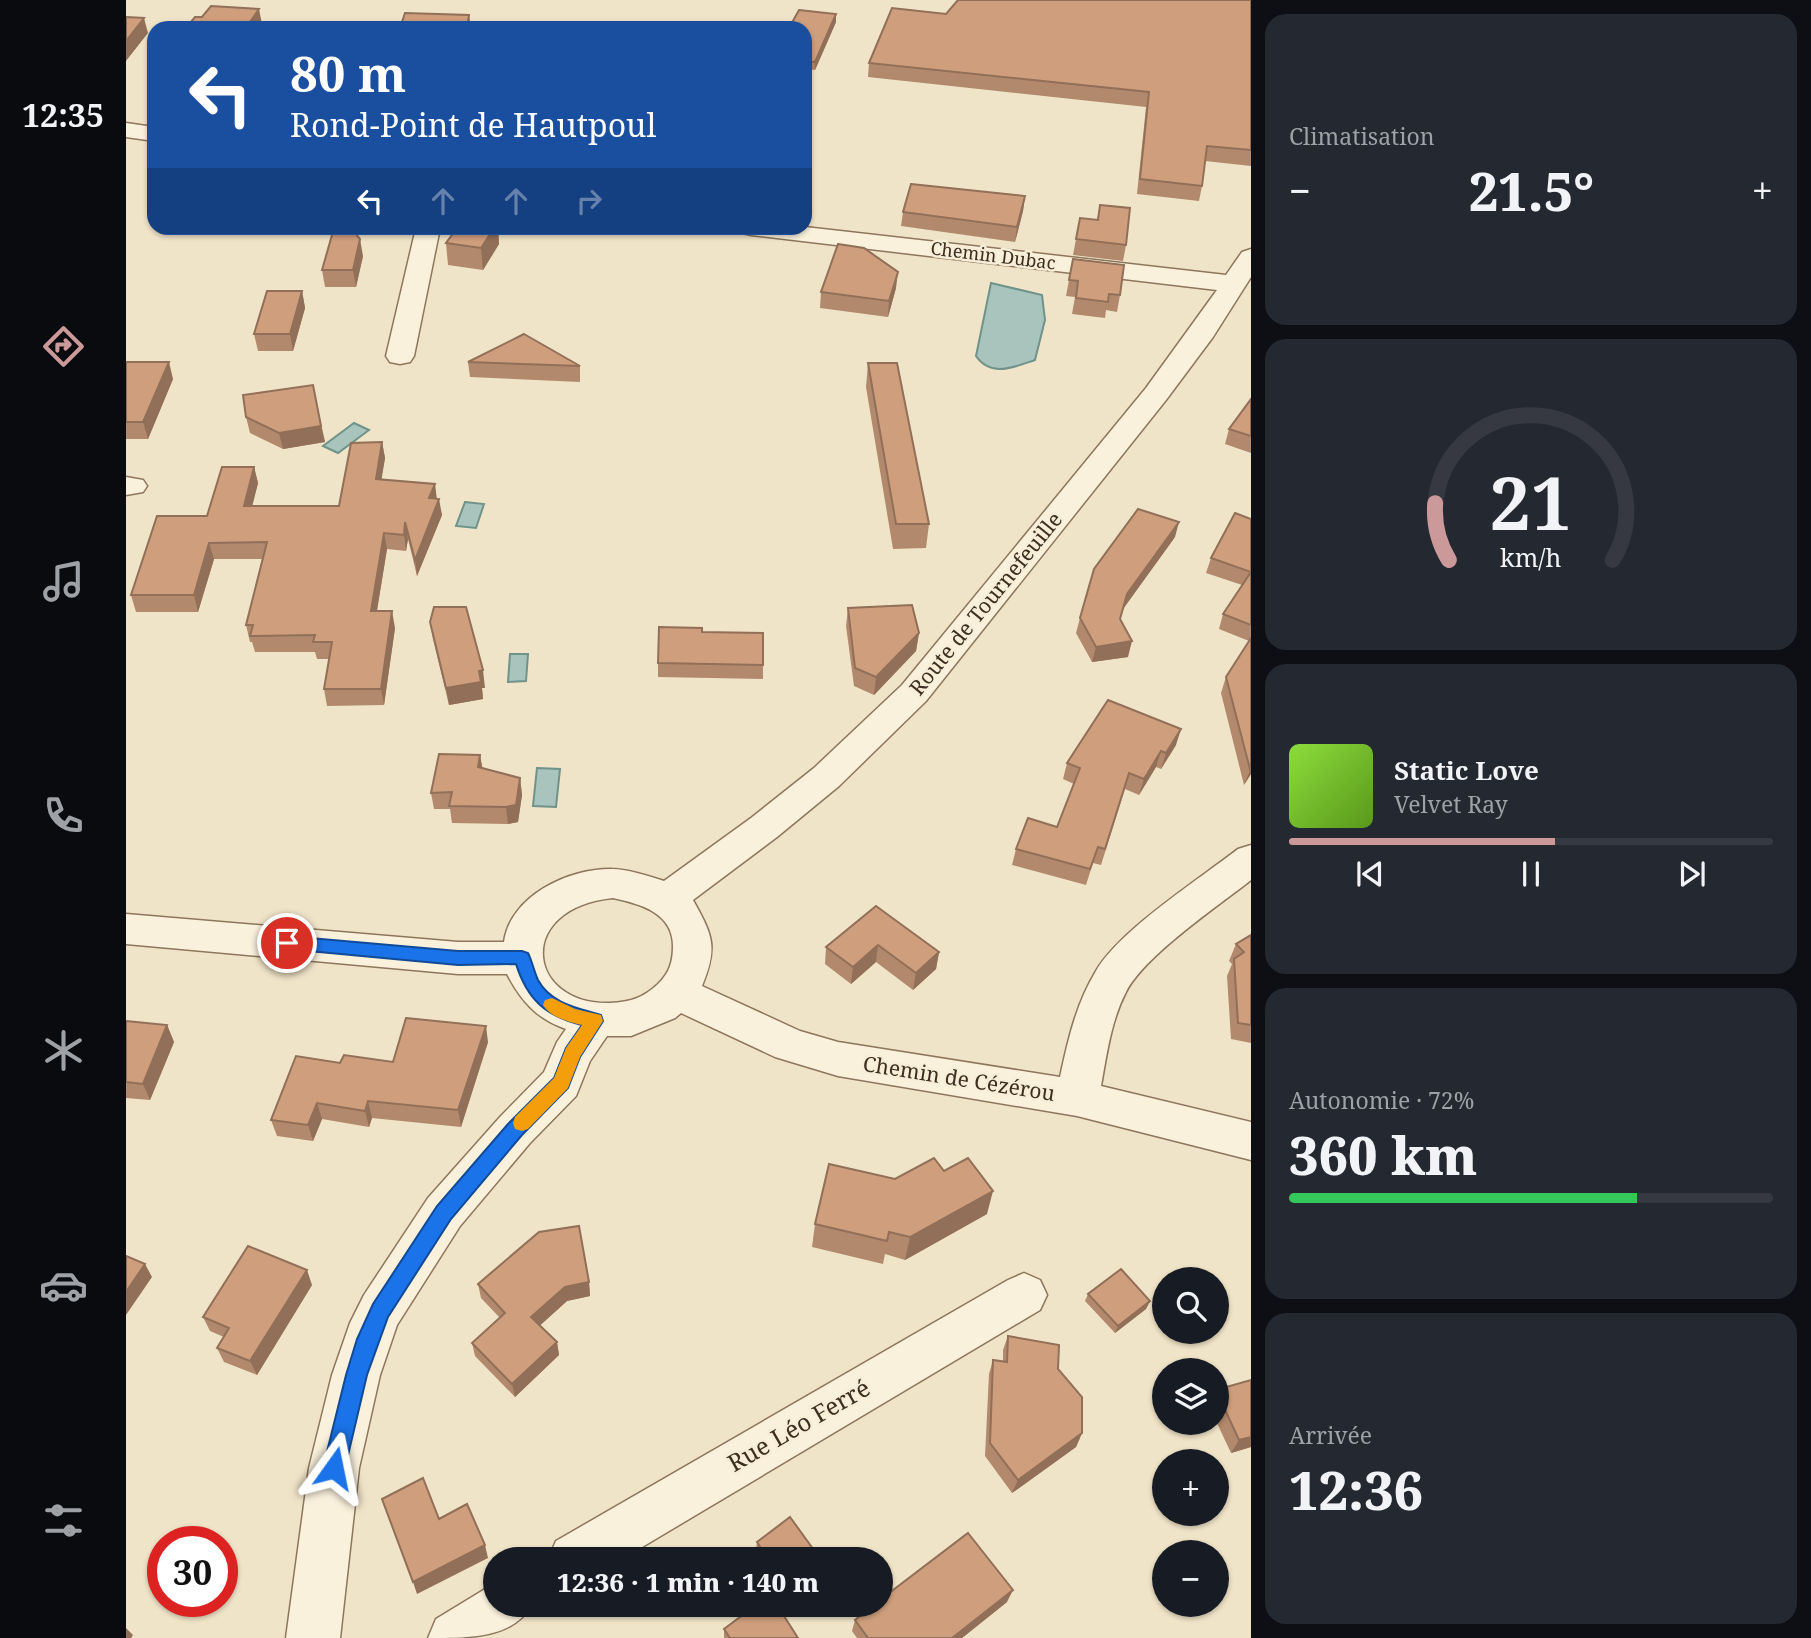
<!DOCTYPE html>
<html lang="fr">
<meta charset="utf-8">
<style>
:root{--surface:#171b24;--page:#242831;--text:#f1f3f6;--muted:#9ea1a6;--line:#363941;--accent:#cc999b}
body{margin:0;font-family:"Noto Serif",serif;background:var(--page);color:var(--text);height:100vh;display:flex;flex-direction:column;font-size:26px;white-space:nowrap}
*{box-sizing:border-box;margin:0}
p{font-size:23px;color:var(--muted)}
.icon{flex:none;width:38px;height:38px;fill:none;stroke:currentColor;stroke-width:2;stroke-linecap:round;stroke-linejoin:round}
.map{position:relative;flex:1;overflow:hidden}
.panel{display:flex;flex-direction:column;gap:14px;padding:14px;background:#0d0f14;width:560px}
.panel>*{flex:none}
.top-card{position:absolute;left:21px;top:21px;width:665px;height:214px;border-radius:21px;box-shadow:0 2px 5px #0004;background:#1a4fa0;color:#fff;overflow:hidden}
.controls{position:absolute;left:1026px;top:1267px;display:grid;gap:14px}
.controls a{display:grid;place-items:center;width:77px;height:77px;border-radius:50%;background:var(--surface);box-shadow:0 2px 5px #0004;font-size:35px}
.speed{position:absolute;left:21px;top:1526px;display:flex;gap:14px;font-size:35px;font-weight:700;text-align:center}
.speed>*{display:grid;place-content:center;width:91px;height:91px;border-radius:50%;background:var(--surface);box-shadow:0 2px 5px #0004;line-height:1}
.speed .limit{border:10px solid #d22;background:#fff;color:#111}
.pin{position:absolute;display:grid;place-items:center;width:60px;height:60px;color:#fff;margin:-30px;border:4px solid #fff;border-radius:50%;box-shadow:0 2px 7px #0007}
.me{position:absolute;width:77px;margin:-38px;rotate:12deg;stroke-linejoin:round;filter:drop-shadow(0 0 5px #0008)}
.turn{display:flex;align-items:center;gap:24px;height:147px;padding:0 28px;font-size:32px}
.turn .icon{width:91px;height:91px;stroke-width:2.5}
.turn b{display:block;font-size:49px;line-height:60px}
.lanes{display:flex;align-items:center;height:66px;padding:0 28px;background:#0003;justify-content:center;gap:35px;direction:ltr}
.lanes .off{opacity:.35}
.big{font-size:52px;font-weight:800;line-height:1.1}
.panel .widget{flex:1;display:flex;flex-direction:column;justify-content:center;gap:10px;min-width:0;padding:0 24px;border-radius:21px;background:var(--page)}
.panel .dial{align-items:center;gap:0}
.dial svg{height:182px;overflow:visible;fill:none;stroke:var(--line);stroke-width:7;stroke-linecap:round;text-anchor:middle}
.dial text{fill:var(--text);stroke:none}
.song{display:flex;align-items:center;gap:21px}
.cover{width:84px;height:84px;border-radius:10px;background:linear-gradient(135deg,hsl(90 70% 55%),hsl(90 70% 35%))}
.played{height:7px;border-radius:4px;background:linear-gradient(90deg,var(--accent) 55%,var(--line) 55%)}
.keys{display:flex;justify-content:space-around;direction:ltr}
.heat{display:flex;justify-content:space-between;align-items:center;font-size:38px;direction:ltr}
.charge{height:10px;border-radius:5px;background:linear-gradient(90deg,#34c759 72%,var(--line) 0)}
.trip{position:absolute;left:357px;top:1547px;width:410px;height:70px;border-radius:35px;background:var(--surface);box-shadow:0 2px 5px #0004;font-weight:800;line-height:70px;text-align:center}
main{display:flex;flex:1;min-height:0}
.tab-bar{display:flex;flex-direction:column;width:126px;justify-content:space-around;align-items:center;background:#090b0e;color:var(--muted)}
.tab-bar .icon{width:49px;height:49px}
.tab-bar .selected{color:var(--accent)}
.tab-bar b{font-size:32px;color:var(--text)}
.map>svg:first-child{display:block}
.water{fill:#a9c4bc;stroke:#6f938a;stroke-width:2}
.lines{fill:none;stroke-linecap:round;stroke-linejoin:round}
.minor-casing{stroke:#8d765c;stroke-width:3}
.minor{fill:#faf1dc;fill-rule:evenodd}
.wall{fill:#b2896c}
.shaded-wall{fill:#916f58}
.building{fill:#cf9f7d;stroke:#916f58;stroke-width:2}
.route{fill:#1a73e8;stroke:#114b97;stroke-width:2}
.slow{fill:#f59e0b}
.labels{text-anchor:middle;stroke-width:5;stroke-linejoin:round;paint-order:stroke}
.far-street-label{font-size:18px;fill:#3d2e20;stroke:#f7eed8}
.street-label{font-size:21px;fill:#3d2e20;stroke:#f7eed8}
.near-street-label{font-size:24px;fill:#3d2e20;stroke:#f7eed8}
</style>
<main>
<nav class="tab-bar">
<b>12:35</b>
<svg class="icon selected" aria-label="directions" viewBox="0 0 24 24"><path d="M12 3l9 9-9 9-9-9zM9 14v-3h6M13 9l2 2-2 2"/></svg>
<svg class="icon" aria-label="music" viewBox="0 0 24 24"><path d="M9 18V5l10-2v13"/><circle cx="6" cy="18" r="3"/><circle cx="16" cy="16" r="3"/></svg>
<svg class="icon" aria-label="phone" viewBox="0 0 24 24"><path d="M5 4h4l2 5-3 2q2 4 5 5l2-3 5 2v4C11 20 4 13 5 4z"/></svg>
<svg class="icon" aria-label="climate" viewBox="0 0 24 24"><path d="M12 3v18M4 7l16 10M4 17L20 7"/></svg>
<svg class="icon" aria-label="car" viewBox="0 0 24 24"><path d="M5 17H2v-5l4-1 3-4h7l3 4 3 1v5h-3M9 17h6M6 11h13"/><circle cx="7" cy="17" r="2"/><circle cx="17" cy="17" r="2"/></svg>
<svg class="icon" aria-label="filters" viewBox="0 0 24 24"><path d="M4 7h16M4 17h16"/><circle cx="9" cy="7" r="2"/><circle cx="15" cy="17" r="2"/></svg>
</nav>
<div class="map">
<svg width="1125" height="1638" viewBox="0 0 1125 1638">
<rect width="100%" height="100%" fill="#f0e4c8"/>
<!-- water -->
<g class="water">
<path d="M 865,283 L 916,295 L 919,320 L 909,360 C 888,367 865,378 850,356 Z"/>
<polygon points="228,423 243,430 212,453 197,446"/>
<polygon points="339,502 358,504 350,528 330,526"/>
<polygon points="384,654 402,654 400,681 382,682"/>
<polygon points="411,768 434,769 430,807 407,806"/>
</g>
<g class="lines">
<!-- minor casing -->
<g class="minor-casing">
<g id="minor">
<polygon points="0,123 28,127 28,141 0,137"/>
<path d="M 679,227 L 1100,275 L 1116,252 L 1125,249 L 1125,277 L 1087,337 L 1040,400 L 800,701 L 713,786 L 651,837 L 567,900 C 587,936 592,947 576,986 L 674,1031 L 712,1042 L 934,1077 C 942,1040 950,1004 970,971 C 994,930 1072,880 1112,849 L 1125,845 L 1125,880 C 1092,906 1018,956 1000,992 C 985,1021 981,1053 975,1086 L 1125,1122 L 1125,1160 L 951,1116 L 712,1076 L 649,1057 L 555,1013 L 549,1018 L 505,1036 L 481,1036 L 464,1061 L 450,1096 L 404,1143 L 334,1226 L 271,1325 L 254,1375 L 233,1468 L 214,1638 L 160,1638 L 183,1468 L 206,1375 L 224,1323 L 238,1295 L 302,1198 L 374,1117 L 418,1072 L 431,1042 L 440,1029 C 411,1019 395,1001 381,974 L 332,974 L 0,944 L 0,914 L 332,942 L 378,942 C 384,896 443,868 486,869 C 502,869 522,876 538,881 L 625,818 L 688,768 L 776,685 L 1020,388 L 1091,290 L 625,235 L 616,233 L 613,228 ZM 487,898 C 515,904 547,913 547,946 C 547,963 543,973 532,984 C 517,998 504,1002 484,1003 C 400,1005 388,908 487,898 Z"/>
<polygon points="290,228 314,228 288,356 284,362 274,364 264,362 260,356"/>
<polygon points="0,477 17,480 21,486 17,492 0,495"/>
<polygon points="898,1273 914,1280 921,1295 914,1310 496,1559 422,1559 430,1541 882,1280"/>
<path d="M 369,1583 L 369,1605 L 405,1605 C 388,1638 344,1638 302,1638 L 310,1619 Z"/>
</g>
</g>
<!-- minor -->
<use href="#minor" class="minor"/>
</g>
<!-- wall -->
<g class="wall">
<polygon points="1125,0 1125,166 1079,161 1076,186 1073,201 1011,194 1020,107 742,77 743,63 820,14"/>
<polygon points="710,22 689,70 679,69 679,28"/>
<polygon points="28,98 28,117 25,103"/>
<polygon points="899,196 897,211 889,242 775,226 777,212"/>
<polygon points="974,205 1000,245 997,261 947,255 954,218 971,220"/>
<polygon points="331,228 372,228 373,244 357,270 322,265 320,243"/>
<polygon points="237,256 230,287 199,287 196,270"/>
<polygon points="947,259 994,295 991,312 980,310 979,318 946,314 949,297 940,296"/>
<polygon points="770,288 762,317 694,308 695,292"/>
<polygon points="176,291 179,308 167,351 132,351 128,334"/>
<polygon points="0,362 47,379 22,439 0,439"/>
<polygon points="342,362 454,366 454,382 344,377"/>
<polygon points="742,363 803,524 800,548 767,549 740,387"/>
<polygon points="187,385 199,442 157,449 124,433 120,417"/>
<polygon points="1125,399 1125,453 1099,444 1103,429"/>
<polygon points="256,442 259,458 255,479 311,499 316,515 291,576 282,539 280,551 261,549 251,611 269,628 258,705 201,706 198,689 203,659 191,659 189,652 129,652 126,642 124,642 120,625 136,559 88,559 72,612 10,612 5,595 128,467 132,483 126,506 213,506"/>
<polygon points="1125,519 1125,774 1118,785 1095,693 1100,677 1123,641 1093,629 1097,614 1116,585 1080,573 1085,558"/>
<polygon points="1049,537 997,609 994,620 1002,657 966,662 950,633 954,618"/>
<polygon points="722,608 793,633 790,651 748,695 728,686 720,626"/>
<polygon points="304,622 359,688 356,688 357,699 323,705 307,639"/>
<polygon points="576,632 637,665 637,679 532,677 532,663"/>
<polygon points="1050,745 1035,769 1030,767 1013,795 999,789 975,865 967,863 960,885 886,865 890,849 931,827 948,784 937,779 941,763"/>
<polygon points="354,755 356,768 394,778 396,795 392,822 382,824 326,823 324,809 308,809 305,793"/>
<polygon points="750,906 813,952 810,969 787,990 750,962 725,984 699,964 700,947"/>
<polygon points="1125,935 1125,1043 1105,1039 1101,976 1106,964 1103,961 1110,944"/>
<polygon points="0,1021 41,1025 48,1042 24,1100 0,1098"/>
<polygon points="362,1042 335,1127 246,1118 243,1127 196,1119 187,1141 151,1136 145,1120 214,1063 267,1062"/>
<polygon points="818,1171 861,1214 779,1260 759,1254 757,1264 686,1247 689,1224 769,1179"/>
<polygon points="463,1282 464,1296 441,1301 414,1325 431,1342 433,1355 389,1397 349,1356 346,1343 374,1318 355,1298 352,1284"/>
<polygon points="186,1285 131,1375 98,1362 91,1348 98,1337 84,1331 77,1317"/>
<polygon points="962,1294 1024,1301 1020,1309 989,1333 959,1301"/>
<polygon points="882,1336 932,1369 956,1433 950,1447 886,1493 859,1456 863,1374 867,1360 877,1362 877,1350"/>
<polygon points="1090,1390 1125,1447 1105,1453 1090,1421"/>
<polygon points="631,1542 690,1553 688,1559 637,1559 630,1549"/>
<polygon points="881,1602 836,1638 731,1638 726,1631 729,1620"/>
<polygon points="598,1629 672,1638 598,1638"/>
</g>
<!-- shaded-wall -->
<g class="shaded-wall">
<polygon points="133,9 136,24 133,28 120,28"/>
<polygon points="710,14 710,22 689,70 689,62"/>
<polygon points="343,15 345,27 341,28"/>
<polygon points="18,18 22,33 0,61 0,41"/>
<polygon points="899,196 897,211 889,242 891,227"/>
<polygon points="368,228 372,228 373,244 357,270 355,248"/>
<polygon points="234,239 237,256 230,287 227,270"/>
<polygon points="772,272 770,288 762,317 763,301"/>
<polygon points="176,291 179,308 167,351 164,334"/>
<polygon points="43,362 47,379 22,439 17,422"/>
<polygon points="195,426 199,442 157,449 153,433"/>
<polygon points="256,442 259,458 253,495 250,479"/>
<polygon points="128,467 132,483 122,523 118,506"/>
<polygon points="309,484 311,500 303,498"/>
<polygon points="313,499 316,515 291,576 289,560"/>
<polygon points="279,522 282,539 280,551 278,535"/>
<polygon points="1053,522 1049,537 997,609 1001,594"/>
<polygon points="258,533 261,549 248,628 245,611"/>
<polygon points="83,543 88,559 72,612 68,595"/>
<polygon points="266,611 269,628 258,705 255,689"/>
<polygon points="793,633 790,651 748,695 750,677"/>
<polygon points="1006,641 1002,657 966,662 970,647"/>
<polygon points="357,670 359,688 356,688 357,699 323,705 320,688 353,671"/>
<polygon points="1055,729 1050,745 1035,769 1040,753"/>
<polygon points="1035,751 1030,767 1013,795 1018,779"/>
<polygon points="354,755 357,771 352,767"/>
<polygon points="1125,768 1125,774 1118,785"/>
<polygon points="394,778 396,795 392,822 382,824 380,807"/>
<polygon points="752,945 750,962 725,984 727,967"/>
<polygon points="813,952 810,969 787,990 790,973"/>
<polygon points="41,1025 48,1042 24,1100 17,1084"/>
<polygon points="360,1026 362,1042 335,1127 332,1110"/>
<polygon points="242,1101 246,1118 243,1127 239,1111"/>
<polygon points="191,1103 196,1119 187,1141 182,1125"/>
<polygon points="867,1191 861,1214 779,1260 784,1237"/>
<polygon points="19,1264 26,1277 0,1315 0,1292"/>
<polygon points="181,1270 186,1285 131,1375 124,1361"/>
<polygon points="463,1282 464,1296 441,1301 408,1331 405,1317 439,1287"/>
<polygon points="1024,1301 1020,1309 989,1333 992,1326"/>
<polygon points="431,1342 433,1355 389,1397 386,1384"/>
<polygon points="956,1433 950,1447 886,1493 892,1480"/>
<polygon points="1125,1437 1125,1447 1105,1453 1113,1440"/>
<polygon points="359,1545 362,1558 291,1594 287,1582"/>
<polygon points="690,1553 688,1559 681,1559"/>
<polygon points="887,1590 881,1602 836,1638 826,1638"/>
<polygon points="0,1628 7,1635 5,1638 0,1638"/>
</g>
<!-- building -->
<g class="building">
<polygon points="832,0 1125,0 1125,150 1081,146 1076,186 1014,179 1023,92 743,63 766,8 820,14"/>
<polygon points="85,6 133,9 120,28 60,28 69,17 76,17"/>
<polygon points="673,10 710,14 689,62 679,61 679,28 663,28"/>
<polygon points="279,13 343,15 341,28 274,28"/>
<polygon points="0,17 18,18 0,41"/>
<polygon points="785,184 899,196 891,227 777,212"/>
<polygon points="974,205 1004,208 1000,245 950,239 954,218 972,220"/>
<polygon points="208,228 225,228 234,239 227,270 196,270"/>
<polygon points="331,228 368,228 355,248 320,243"/>
<polygon points="712,244 738,248 772,272 763,301 695,292"/>
<polygon points="947,259 998,265 994,295 983,294 982,302 950,298 952,281 943,280"/>
<polygon points="141,291 176,291 164,334 128,334"/>
<polygon points="398,334 454,366 342,362"/>
<polygon points="0,362 43,362 17,422 0,422"/>
<polygon points="742,363 771,363 803,524 770,524"/>
<polygon points="187,385 195,426 153,433 120,417 117,395"/>
<polygon points="1125,399 1125,436 1103,429"/>
<polygon points="256,442 250,479 309,484 303,498 313,499 289,560 279,522 278,535 258,533 245,611 266,611 255,689 198,689 206,642 187,642 189,635 124,636 127,625 120,625 141,542 83,543 68,595 5,595 31,516 81,516 96,467 128,467 118,506 213,506 225,443"/>
<polygon points="1012,509 1053,522 1001,594 994,619 1006,641 970,647 954,618 968,569"/>
<polygon points="1109,513 1125,519 1125,572 1085,558"/>
<polygon points="1125,572 1125,625 1097,614"/>
<polygon points="786,605 793,633 750,677 729,668 722,608"/>
<polygon points="308,607 340,607 357,670 353,671 355,682 320,688 304,622"/>
<polygon points="533,627 576,628 576,632 637,633 637,665 532,663"/>
<polygon points="1125,638 1125,768 1124,769 1100,677"/>
<polygon points="982,700 1055,729 1040,753 1035,751 1018,779 1003,773 979,849 972,847 964,869 890,849 902,818 931,827 954,768 941,763"/>
<polygon points="313,754 354,755 352,767 394,778 390,805 380,807 323,806 326,792 305,793"/>
<polygon points="750,906 813,952 790,973 752,945 727,967 700,947"/>
<polygon points="1125,935 1125,1025 1112,1023 1108,959 1118,952 1110,944"/>
<polygon points="280,1018 360,1026 332,1110 242,1101 239,1111 191,1103 182,1125 145,1120 170,1056 214,1063 218,1055 267,1062"/>
<polygon points="0,1021 41,1025 17,1084 0,1082"/>
<polygon points="808,1158 818,1171 842,1158 867,1191 784,1237 763,1232 761,1241 689,1224 703,1164 769,1179"/>
<polygon points="453,1226 463,1282 439,1287 405,1317 431,1342 386,1384 346,1343 379,1313 352,1284 413,1232"/>
<polygon points="122,1246 181,1270 124,1361 91,1348 103,1328 77,1317"/>
<polygon points="0,1256 19,1264 0,1292"/>
<polygon points="995,1269 1024,1301 992,1326 962,1294"/>
<polygon points="882,1336 933,1345 932,1369 956,1397 956,1433 892,1480 864,1443 867,1360 881,1362"/>
<polygon points="1125,1380 1125,1437 1113,1440 1090,1390"/>
<polygon points="297,1478 313,1519 341,1504 359,1545 287,1582 256,1499"/>
<polygon points="664,1517 690,1553 681,1559 642,1559 631,1542"/>
<polygon points="842,1533 887,1590 826,1638 742,1638 729,1620 748,1605 754,1605 754,1600"/>
<polygon points="630,1605 651,1605 672,1638 604,1638 598,1629"/>
</g>
<!-- route -->
<path class="route" d="M 161,936 L 332,951 L 396,951 L 402,953 C 406,961 408,971 412,980 C 425,1004 452,1008 475,1015 L 477,1021 L 454,1057 L 442,1088 L 396,1135 L 325,1219 L 262,1317 L 241,1375 L 219,1468 L 216,1476 L 208,1479 L 200,1476 L 197,1468 L 220,1375 L 231,1339 L 247,1304 L 311,1206 L 382,1124 L 428,1078 L 440,1048 L 456,1025 C 419,1016 401,999 390,964 L 332,965 L 161,949 L 155,947 L 153,943 L 155,938 Z"/>
<!-- slow -->
<path class="slow" d="M 426,998 L 449,1009 L 475,1015 L 477,1021 L 454,1057 L 442,1088 L 402,1129 L 396,1131 L 389,1129 L 387,1123 L 389,1117 L 428,1078 L 440,1048 L 456,1025 C 442,1022 424,1017 417,1005 L 419,1000 Z"/>
<g class="labels">
<!-- far-street labels -->
<g class="far-street-label">
<text transform="translate(867 256) rotate(7)" y="6">Chemin Dubac</text>
</g>
<!-- street labels -->
<g class="street-label">
<text transform="translate(860 604) rotate(-51)" y="7">Route de Tournefeuille</text>
<text transform="translate(833 1079) rotate(9)" y="7">Chemin de Cézérou</text>
</g>
<!-- near-street labels -->
<g class="near-street-label">
<text transform="translate(673 1426) rotate(-30)" y="8">Rue Léo Ferré</text>
</g>
</g>
</svg>
<div class="controls">
<a><svg class="icon" aria-label="search" viewBox="0 0 24 24"><circle cx="10" cy="10" r="6"/><path d="M15 15l6 6"/></svg></a>
<a><svg class="icon" aria-label="layers" viewBox="0 0 24 24"><path d="M12 4l9 5-9 5-9-5zM3 14l9 5 9-5"/></svg></a>
<a>+</a>
<a>−</a>
</div>
<div class="speed"><div class="limit">30</div></div>
<div class="pin" style="left:161px;top:943px;background:#d93025"><svg class="icon" aria-label="arrive" viewBox="0 0 24 24"><path d="M6 21V4h12l-3 4 3 4H6"/></svg></div>
<svg class="me" style="left:208px;top:1468px" viewBox="-20 -20 40 40"><path d="M0-17L14 15 0 8-14 15z" fill="#1a73e8" stroke="#fff" stroke-width="4"/></svg>
<div class="trip">12:36 · 1 min · 140 m</div>
<div class="top-card">
<div class="turn"><svg class="icon" aria-label="left" viewBox="0 0 24 24"><path d="M17 20v-9H6M10 6l-5 5 5 5"/></svg><div><b>80 m</b>Rond-Point de Hautpoul</div></div>
<div class="lanes"><svg class="icon" aria-label="left" viewBox="0 0 24 24"><path d="M17 20v-9H6M10 6l-5 5 5 5"/></svg><svg class="icon off" aria-label="ahead" viewBox="0 0 24 24"><path d="M12 20V5M6 11l6-6 6 6"/></svg><svg class="icon off" aria-label="ahead" viewBox="0 0 24 24"><path d="M12 20V5M6 11l6-6 6 6"/></svg><svg class="icon off" aria-label="right" viewBox="0 0 24 24"><path d="M7 20v-9h11M14 6l5 5-5 5"/></svg></div>
</div>
</div>
<section class="panel">
<div class="widget"><p>Climatisation</p>
<div class="heat"><a>−</a><b class="big">21.5°</b><a>+</a></div>
</div>
<div class="widget dial"><svg viewBox="0 0 100 80">
<path d="M14 69A42 42 0 1 1 86 69"/>
<path d="M14 69A42 42 0 0 1 8 44" stroke="#cc999b"/>
<text x="50" y="56" font-size="32" font-weight="700">21</text>
<text x="50" y="72" font-size="11">km/h</text>
</svg></div>
<div class="widget">
<div class="song"><i class="cover"></i><div><b>Static Love</b><p>Velvet Ray</p></div></div>
<div class="played"></div>
<div class="keys"><svg class="icon" aria-label="previous" viewBox="0 0 24 24"><path d="M18 5L8 12l10 7zM5 5v14"/></svg><svg class="icon" aria-label="pause" viewBox="0 0 24 24"><path d="M8 5v14M16 5v14"/></svg><svg class="icon" aria-label="next" viewBox="0 0 24 24"><path d="M6 5l10 7-10 7zM19 5v14"/></svg></div>
</div>
<div class="widget"><p>Autonomie · 72%</p><b class="big">360 km</b><div class="charge"></div></div>
<div class="widget"><p>Arrivée</p><b class="big">12:36</b></div>
</section>
</main>
